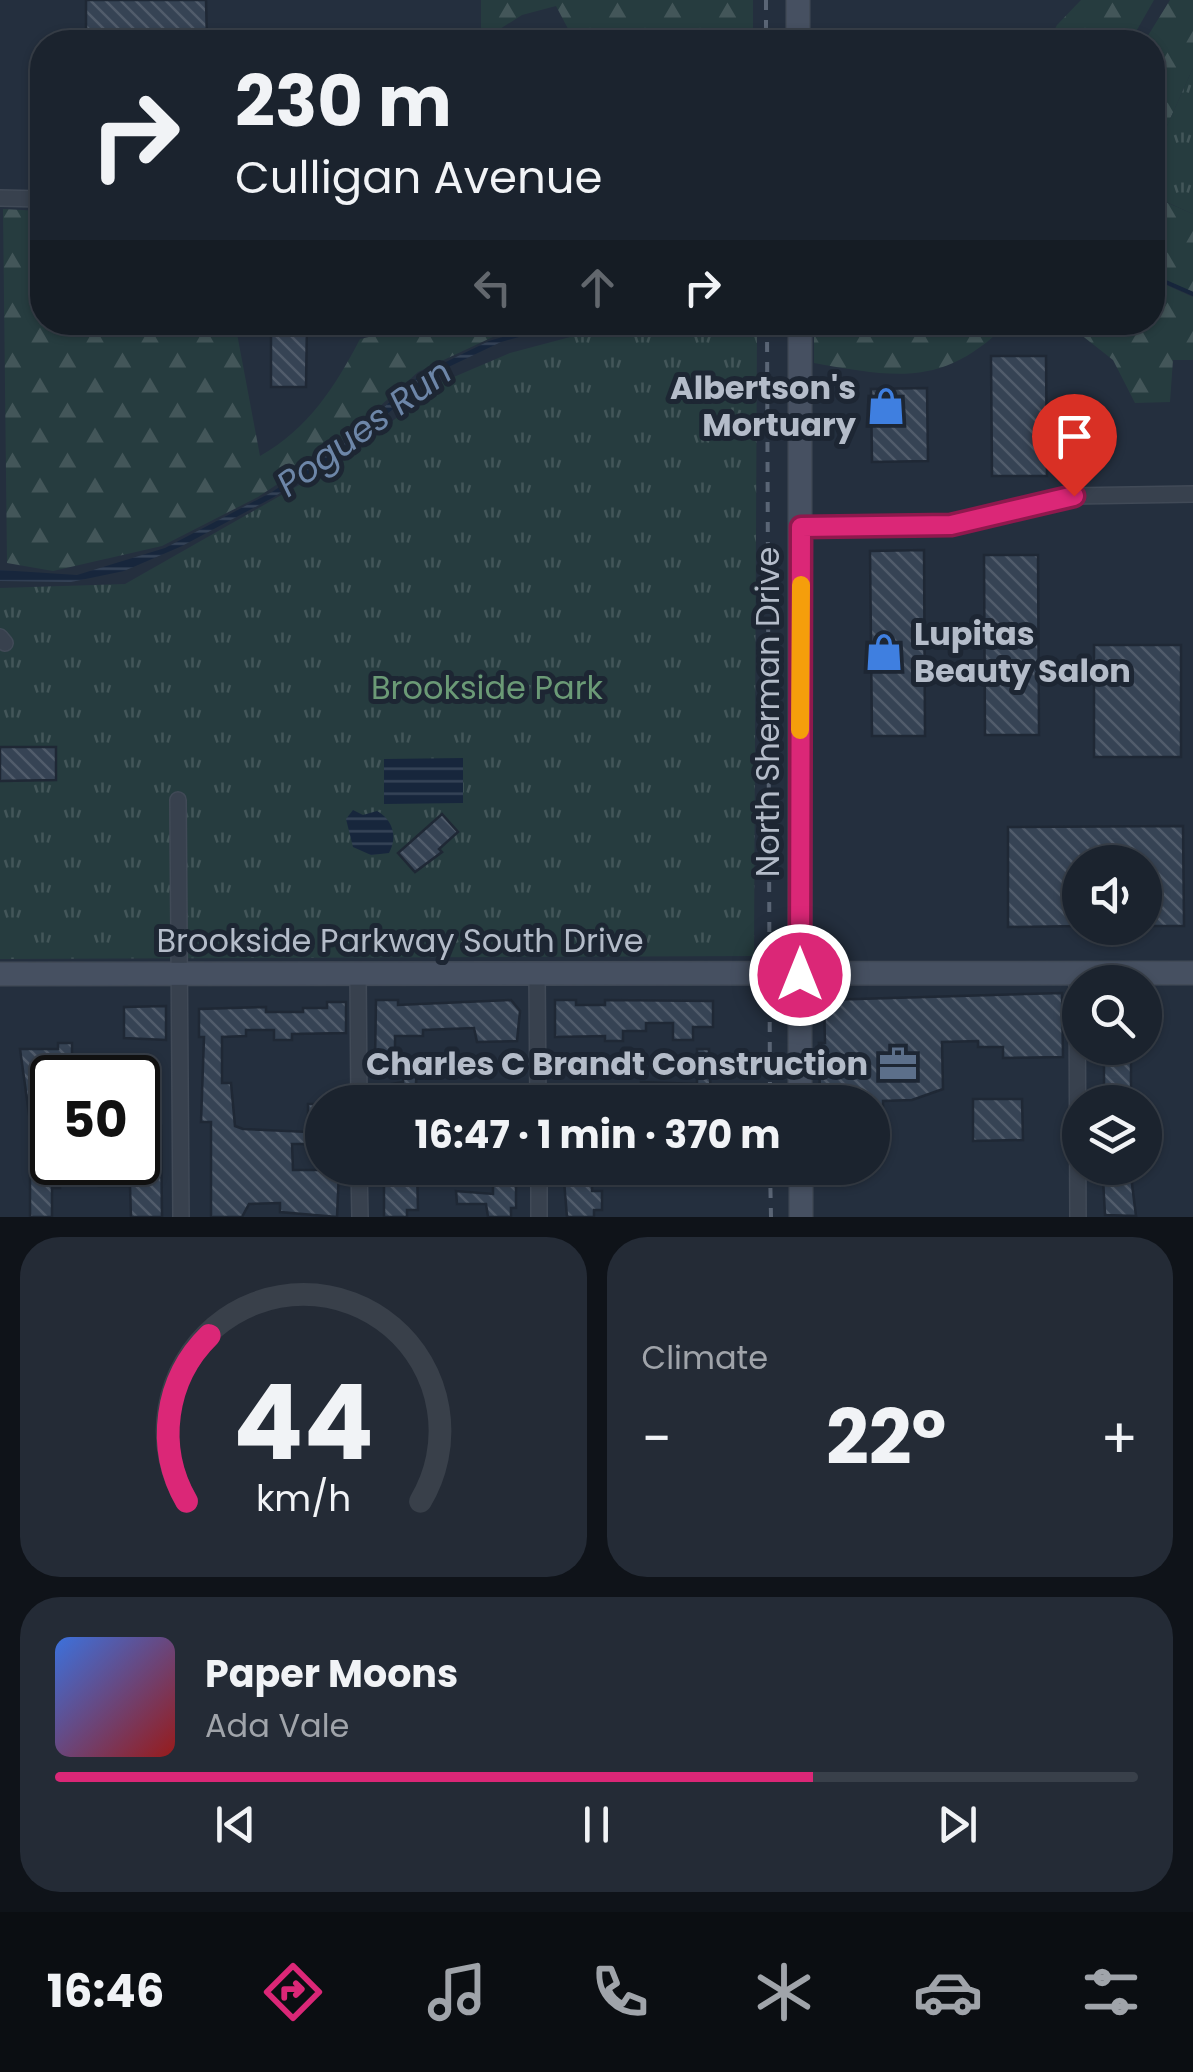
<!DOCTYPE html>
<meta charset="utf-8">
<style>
:root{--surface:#1b232e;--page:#242b36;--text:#f1f3f6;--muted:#a0a4aa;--line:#39404a;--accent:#db2777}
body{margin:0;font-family:Poppins,sans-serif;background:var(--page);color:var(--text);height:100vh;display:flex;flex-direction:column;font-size:38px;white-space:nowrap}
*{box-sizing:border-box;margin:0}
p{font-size:32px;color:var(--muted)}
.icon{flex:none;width:55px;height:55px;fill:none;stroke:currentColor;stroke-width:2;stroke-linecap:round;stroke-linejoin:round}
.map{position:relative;height:1217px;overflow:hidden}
.panel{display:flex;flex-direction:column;gap:20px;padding:20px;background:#0f1319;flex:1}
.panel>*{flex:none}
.hud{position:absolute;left:30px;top:30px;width:1135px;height:305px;border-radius:40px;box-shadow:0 2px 8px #0004,0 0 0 2px var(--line);background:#1b232e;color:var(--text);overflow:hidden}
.buttons{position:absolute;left:1062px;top:845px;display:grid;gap:20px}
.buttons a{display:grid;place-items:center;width:100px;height:100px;border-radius:50%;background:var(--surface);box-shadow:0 2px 8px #0004,0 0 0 2px var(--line);font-size:50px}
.speed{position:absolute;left:30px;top:1055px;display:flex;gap:20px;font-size:50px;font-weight:700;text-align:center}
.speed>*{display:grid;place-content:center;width:130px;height:130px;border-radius:50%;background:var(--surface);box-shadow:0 2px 8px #0004,0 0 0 2px var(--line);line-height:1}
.speed .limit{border:5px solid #111;border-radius:15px;background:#fff;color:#111}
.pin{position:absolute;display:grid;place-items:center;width:85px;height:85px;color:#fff;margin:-102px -42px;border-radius:50% 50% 50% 0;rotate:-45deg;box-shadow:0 0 10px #0007}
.pin .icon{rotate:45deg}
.me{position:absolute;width:110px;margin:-55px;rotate:0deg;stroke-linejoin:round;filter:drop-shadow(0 0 8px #0008)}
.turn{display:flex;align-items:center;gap:35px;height:210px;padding:0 40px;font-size:45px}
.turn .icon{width:130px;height:130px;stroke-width:2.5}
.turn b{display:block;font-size:70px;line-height:85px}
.lanes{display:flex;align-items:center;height:95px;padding:0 40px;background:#0003;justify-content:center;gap:50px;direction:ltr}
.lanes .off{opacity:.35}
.big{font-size:75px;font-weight:700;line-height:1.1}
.panel .widget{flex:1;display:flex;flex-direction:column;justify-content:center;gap:15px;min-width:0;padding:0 35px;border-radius:40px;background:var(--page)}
.panel .dial{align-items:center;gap:0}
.dial svg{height:260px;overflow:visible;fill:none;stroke:var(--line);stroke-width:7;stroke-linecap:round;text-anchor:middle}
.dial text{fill:var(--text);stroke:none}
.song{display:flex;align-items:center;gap:30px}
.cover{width:120px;height:120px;border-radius:15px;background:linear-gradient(135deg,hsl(220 70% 55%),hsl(0 70% 35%))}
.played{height:10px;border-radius:5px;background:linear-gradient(90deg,var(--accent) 70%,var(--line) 70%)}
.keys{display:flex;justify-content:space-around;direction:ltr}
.heat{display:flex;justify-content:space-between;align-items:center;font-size:55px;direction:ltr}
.panel .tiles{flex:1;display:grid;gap:20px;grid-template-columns:1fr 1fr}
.widget:last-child{grid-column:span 2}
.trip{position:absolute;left:305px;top:1085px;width:585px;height:100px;border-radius:50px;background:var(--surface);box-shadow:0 2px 8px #0004,0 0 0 2px var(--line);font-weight:700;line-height:100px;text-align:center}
.menu{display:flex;height:160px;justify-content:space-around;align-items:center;background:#0b0e12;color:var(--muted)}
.menu .icon{width:70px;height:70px}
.menu .on{color:var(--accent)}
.menu b{font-size:45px;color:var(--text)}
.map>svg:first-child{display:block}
.forest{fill:url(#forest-firs)}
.park{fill:url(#park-tufts)}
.water{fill:url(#water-rules)}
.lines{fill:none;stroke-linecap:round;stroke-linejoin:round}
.stream{stroke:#17263c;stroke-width:4}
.building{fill:url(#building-back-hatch);stroke:#1f2835;stroke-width:2.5}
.minor-casing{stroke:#414a57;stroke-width:18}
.secondary-casing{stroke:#414a57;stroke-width:25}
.minor{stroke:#38414e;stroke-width:15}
.secondary{stroke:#465061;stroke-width:22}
.rail{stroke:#5a6575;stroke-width:4;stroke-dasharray:10 10;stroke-linecap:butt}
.route-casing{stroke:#8e194d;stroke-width:25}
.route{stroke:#db2777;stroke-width:18}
.slow{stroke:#f59e0b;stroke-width:18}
.labels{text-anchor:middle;stroke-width:10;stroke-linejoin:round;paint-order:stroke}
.poi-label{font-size:32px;font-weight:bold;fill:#b4bcc9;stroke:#1d2633;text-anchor:end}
.park-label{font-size:32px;fill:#6b9a76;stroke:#1d2633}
.street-label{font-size:32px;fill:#b4bcc9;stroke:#1d2633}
.water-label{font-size:35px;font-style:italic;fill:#6d86a8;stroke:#1d2633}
</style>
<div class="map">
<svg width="1193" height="1217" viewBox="0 0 1193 1217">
<defs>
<pattern id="forest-firs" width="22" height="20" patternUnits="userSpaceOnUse" patternTransform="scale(2.5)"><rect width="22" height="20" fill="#263c3f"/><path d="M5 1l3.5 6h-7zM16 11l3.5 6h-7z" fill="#435659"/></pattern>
<pattern id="park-tufts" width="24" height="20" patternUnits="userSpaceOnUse" patternTransform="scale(2.5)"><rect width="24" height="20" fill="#263c3f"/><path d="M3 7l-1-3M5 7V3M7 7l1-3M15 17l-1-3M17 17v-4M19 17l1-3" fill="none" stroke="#435659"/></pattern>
<pattern id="water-rules" width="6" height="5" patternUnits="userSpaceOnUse" patternTransform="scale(2.5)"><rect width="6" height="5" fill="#17263c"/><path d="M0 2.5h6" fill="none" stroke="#364457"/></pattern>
<pattern id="building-back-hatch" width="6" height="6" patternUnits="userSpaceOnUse" patternTransform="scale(2.5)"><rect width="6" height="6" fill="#364354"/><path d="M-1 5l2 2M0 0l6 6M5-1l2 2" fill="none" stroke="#515c6b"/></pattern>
</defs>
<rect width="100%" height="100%" fill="#242f3e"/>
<!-- forest -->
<g class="forest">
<polygon points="481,0 753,0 753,42 575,42 556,6 522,15 481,41"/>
<polygon points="1081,0 1154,0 1130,42 1048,42 1057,25"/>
<polygon points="1170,0 1193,0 1193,68 1153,157 1152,42 1144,42"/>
<polygon points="1152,196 1193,214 1193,292 1153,275"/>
<path d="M 3,209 L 42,211 L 42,322 L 235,323 L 260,456 C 308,429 335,387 360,339 L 430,323 L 542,323 L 495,336 L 418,372 L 338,444 L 258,497 L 162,546 L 53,571 L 7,563 Z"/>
<polygon points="1153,279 1193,297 1193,360 1173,360 1170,402 1135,403 1113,360 1066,323 1152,322"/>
<path d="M 814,323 L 903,330 L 927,323 L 1008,323 C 944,387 898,378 814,363 Z"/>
</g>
<!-- park -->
<g class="park">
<polygon points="1193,68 1193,214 1153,196 1153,157"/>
<polygon points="757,326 754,956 0,959 0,588 125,584 343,460 442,382 510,353 604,328"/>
</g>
<!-- water -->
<g class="water">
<polygon points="552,322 571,323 501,342 440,371 334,457 274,497 182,546 124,571 71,582 0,581 0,570 77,575 165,548 272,492 342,445 421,374 489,341"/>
<polygon points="463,758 463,803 384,804 384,759"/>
<path d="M 353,810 L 363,815 L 377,811 C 393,820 398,837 389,853 L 371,855 L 353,847 L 346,819 Z"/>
</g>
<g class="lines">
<!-- stream -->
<polyline class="stream" points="1152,276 1193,294"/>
</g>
<!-- building -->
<g class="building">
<polygon points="86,0 206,0 207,42 86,42"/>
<polygon points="271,322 307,322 306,387 271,387"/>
<polygon points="991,356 1046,356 1047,476 992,476"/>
<polygon points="927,388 928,461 872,462 871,389"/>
<polygon points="924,550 925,736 872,736 870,551"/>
<polygon points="984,555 1038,555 1039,735 985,735"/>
<rect x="1094" y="645" width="87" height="112"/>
<polygon points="0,747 56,747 56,780 0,781"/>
<polygon points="442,814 458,832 439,849 442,852 415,872 398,853"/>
<polygon points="1183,826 1184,926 1145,926 1145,862 1080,862 1080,926 1008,927 1008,827"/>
<polygon points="1062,993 1063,1057 1003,1058 1003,1047 978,1047 978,1041 942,1042 943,1089 912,1100 883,1101 883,1106 820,1102 819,1043 825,1043 824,1000"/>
<polygon points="376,1000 398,1000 398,1005 511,1000 520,1011 517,1041 477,1042 474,1028 423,1030 423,1036 395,1036 395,1061 375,1061"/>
<polygon points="555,1000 576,1000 576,1005 605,1005 605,1000 713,1001 713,1027 693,1027 693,1040 673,1040 673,1023 646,1023 646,1031 623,1031 623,1041 605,1041 605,1036 555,1037"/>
<polygon points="327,1002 346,1002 346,1033 292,1034 292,1040 274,1040 274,1030 246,1030 246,1036 222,1037 222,1083 231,1083 235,1126 243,1129 308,1132 308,1104 322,1104 322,1144 292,1144 293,1170 339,1170 337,1217 280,1212 280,1203 249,1204 242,1217 211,1217 211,1122 201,1122 204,1037 199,1037 199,1009 266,1007 266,1012 303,1012 303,1008 327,1008"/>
<polygon points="166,1006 166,1040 124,1038 124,1007"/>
<polygon points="58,1043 72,1043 72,1072 52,1072 49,1101 52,1162 60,1162 60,1188 52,1188 52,1217 30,1217 30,1121 20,1049 58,1049"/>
<polygon points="1104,1048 1131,1048 1131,1101 1107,1101 1104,1096"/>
<polygon points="697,1049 709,1049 711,1101 641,1102 641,1082 697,1084"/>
<polygon points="403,1057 418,1057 415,1095 405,1095 405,1101 385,1101 381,1086 403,1082"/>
<polygon points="973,1099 1022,1099 1023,1140 973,1141"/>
<polygon points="138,1126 161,1126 162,1217 131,1217 130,1186 99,1186 98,1162 138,1162"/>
<polygon points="563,1168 592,1168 592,1191 602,1191 602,1210 594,1210 594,1217 567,1217"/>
<polygon points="1107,1168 1130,1168 1136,1216 1105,1215 1103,1178"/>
<polygon points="384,1169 417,1169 418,1210 407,1210 407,1217 384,1217"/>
<polygon points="493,1169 516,1169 516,1208 511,1208 511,1217 488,1217 486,1204 457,1204 456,1191 493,1194"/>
</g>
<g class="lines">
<!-- minor casing -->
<g class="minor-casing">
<g id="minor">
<polyline points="0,198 42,199"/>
<polyline points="801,527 951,525 1072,496 1193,494"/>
<polyline points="0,637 5,643"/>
<polyline points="178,800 181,1217"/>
<polyline points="358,973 359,1102"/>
<polyline points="537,974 538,1102"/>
<polyline points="1077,974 1078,1217"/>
<polyline points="359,1168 360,1217"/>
<polyline points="539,1168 539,1217"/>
</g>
</g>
<!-- secondary casing -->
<g class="secondary-casing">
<g id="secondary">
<polyline points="798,0 798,42"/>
<polyline points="800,322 800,1102"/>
<polyline points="0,974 1193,973"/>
<polyline points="801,1168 801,1217"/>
</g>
</g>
<!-- minor -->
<use href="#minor" class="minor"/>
<!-- secondary -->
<use href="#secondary" class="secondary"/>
<!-- rail -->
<g class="rail">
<polyline points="766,0 766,42"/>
<polyline points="767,322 770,1102"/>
<polyline points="770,1168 771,1217"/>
</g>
</g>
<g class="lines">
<!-- route casing -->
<g class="route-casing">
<polyline id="route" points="800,975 801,527 951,525 1074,496"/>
</g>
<!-- route -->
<use href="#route" class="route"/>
<!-- slow -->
<polyline class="slow" points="800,730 801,585"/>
</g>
<!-- icons -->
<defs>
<g id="shop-bare" transform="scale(3)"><path d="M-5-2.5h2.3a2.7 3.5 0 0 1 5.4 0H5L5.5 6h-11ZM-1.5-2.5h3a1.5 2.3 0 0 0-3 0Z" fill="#3f7fe0" stroke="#1d2633" stroke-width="2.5" paint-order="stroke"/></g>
<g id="office-bare" transform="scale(3)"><path d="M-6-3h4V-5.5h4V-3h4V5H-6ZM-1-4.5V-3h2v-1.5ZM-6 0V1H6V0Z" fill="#5c6f8a" stroke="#1d2633" stroke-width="2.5" paint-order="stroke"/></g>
</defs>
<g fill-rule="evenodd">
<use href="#shop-bare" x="886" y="406"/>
<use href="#shop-bare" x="884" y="652"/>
<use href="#office-bare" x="898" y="1064"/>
</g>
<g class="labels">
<!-- poi labels -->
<g class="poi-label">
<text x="856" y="399">Albertson's<tspan x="856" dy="37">Mortuary</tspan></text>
<text x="914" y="645" text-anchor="start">Lupitas<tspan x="914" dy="37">Beauty Salon</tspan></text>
<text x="868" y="1075">Charles C Brandt Construction</text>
</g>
<!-- park labels -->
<g class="park-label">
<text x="487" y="699">Brookside Park</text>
</g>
<!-- street labels -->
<g class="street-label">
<text transform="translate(768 712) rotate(-90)" y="11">North Sherman Drive</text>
<text x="400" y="952">Brookside Parkway South Drive</text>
</g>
<!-- water labels -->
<g class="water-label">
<text transform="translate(364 428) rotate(-36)" y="12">Pogues Run</text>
</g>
</g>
</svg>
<div class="buttons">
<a><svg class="icon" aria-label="sound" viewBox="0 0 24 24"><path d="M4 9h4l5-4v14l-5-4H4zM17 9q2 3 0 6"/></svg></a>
<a><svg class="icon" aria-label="search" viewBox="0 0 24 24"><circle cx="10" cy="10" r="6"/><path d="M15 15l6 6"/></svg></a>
<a><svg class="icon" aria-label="layers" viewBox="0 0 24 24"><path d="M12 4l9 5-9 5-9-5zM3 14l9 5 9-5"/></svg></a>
</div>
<div class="speed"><div class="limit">50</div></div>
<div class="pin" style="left:1074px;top:496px;background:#d93025"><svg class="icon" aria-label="arrive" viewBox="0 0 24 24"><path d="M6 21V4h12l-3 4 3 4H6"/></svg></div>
<svg class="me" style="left:800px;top:975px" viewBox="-20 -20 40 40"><circle r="17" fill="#db2777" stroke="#fff" stroke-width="3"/><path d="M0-11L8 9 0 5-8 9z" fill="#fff"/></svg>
<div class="trip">16:47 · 1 min · 370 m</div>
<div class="hud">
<div class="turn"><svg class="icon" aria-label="right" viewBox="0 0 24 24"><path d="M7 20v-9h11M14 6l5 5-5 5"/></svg><div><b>230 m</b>Culligan Avenue</div></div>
<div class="lanes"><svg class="icon off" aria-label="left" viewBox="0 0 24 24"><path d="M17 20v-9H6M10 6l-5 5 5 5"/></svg><svg class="icon off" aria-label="ahead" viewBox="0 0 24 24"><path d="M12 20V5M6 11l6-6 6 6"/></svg><svg class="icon" aria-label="right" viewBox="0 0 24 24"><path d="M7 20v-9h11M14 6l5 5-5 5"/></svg></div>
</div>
</div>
<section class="panel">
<div class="tiles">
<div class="widget dial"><svg viewBox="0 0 100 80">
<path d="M14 69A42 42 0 1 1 86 69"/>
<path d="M14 69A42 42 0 0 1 21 18" stroke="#db2777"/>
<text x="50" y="56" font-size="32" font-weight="700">44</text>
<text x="50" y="72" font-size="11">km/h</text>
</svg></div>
<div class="widget"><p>Climate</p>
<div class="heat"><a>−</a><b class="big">22°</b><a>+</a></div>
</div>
<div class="widget">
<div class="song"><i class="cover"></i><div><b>Paper Moons</b><p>Ada Vale</p></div></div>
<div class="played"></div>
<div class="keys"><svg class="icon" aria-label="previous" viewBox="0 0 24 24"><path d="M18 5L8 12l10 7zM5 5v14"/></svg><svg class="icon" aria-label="pause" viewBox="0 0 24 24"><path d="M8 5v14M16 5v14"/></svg><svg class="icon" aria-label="next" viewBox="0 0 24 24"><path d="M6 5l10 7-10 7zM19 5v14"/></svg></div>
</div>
</div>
</section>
<nav class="menu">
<b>16:46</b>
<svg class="icon on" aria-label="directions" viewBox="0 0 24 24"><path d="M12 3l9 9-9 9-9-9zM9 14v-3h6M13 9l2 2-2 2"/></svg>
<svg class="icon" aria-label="music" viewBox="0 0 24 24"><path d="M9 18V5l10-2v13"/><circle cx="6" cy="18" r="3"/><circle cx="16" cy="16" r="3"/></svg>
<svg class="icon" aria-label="phone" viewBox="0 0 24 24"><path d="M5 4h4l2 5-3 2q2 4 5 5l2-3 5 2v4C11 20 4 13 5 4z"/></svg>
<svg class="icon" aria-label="climate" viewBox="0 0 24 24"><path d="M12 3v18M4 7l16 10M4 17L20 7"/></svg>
<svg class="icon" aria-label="car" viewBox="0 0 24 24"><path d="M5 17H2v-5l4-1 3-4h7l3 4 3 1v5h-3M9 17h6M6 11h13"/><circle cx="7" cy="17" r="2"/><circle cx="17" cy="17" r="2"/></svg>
<svg class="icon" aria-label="filters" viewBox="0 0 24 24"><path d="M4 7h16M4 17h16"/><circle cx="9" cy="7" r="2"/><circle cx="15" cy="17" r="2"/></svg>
</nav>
